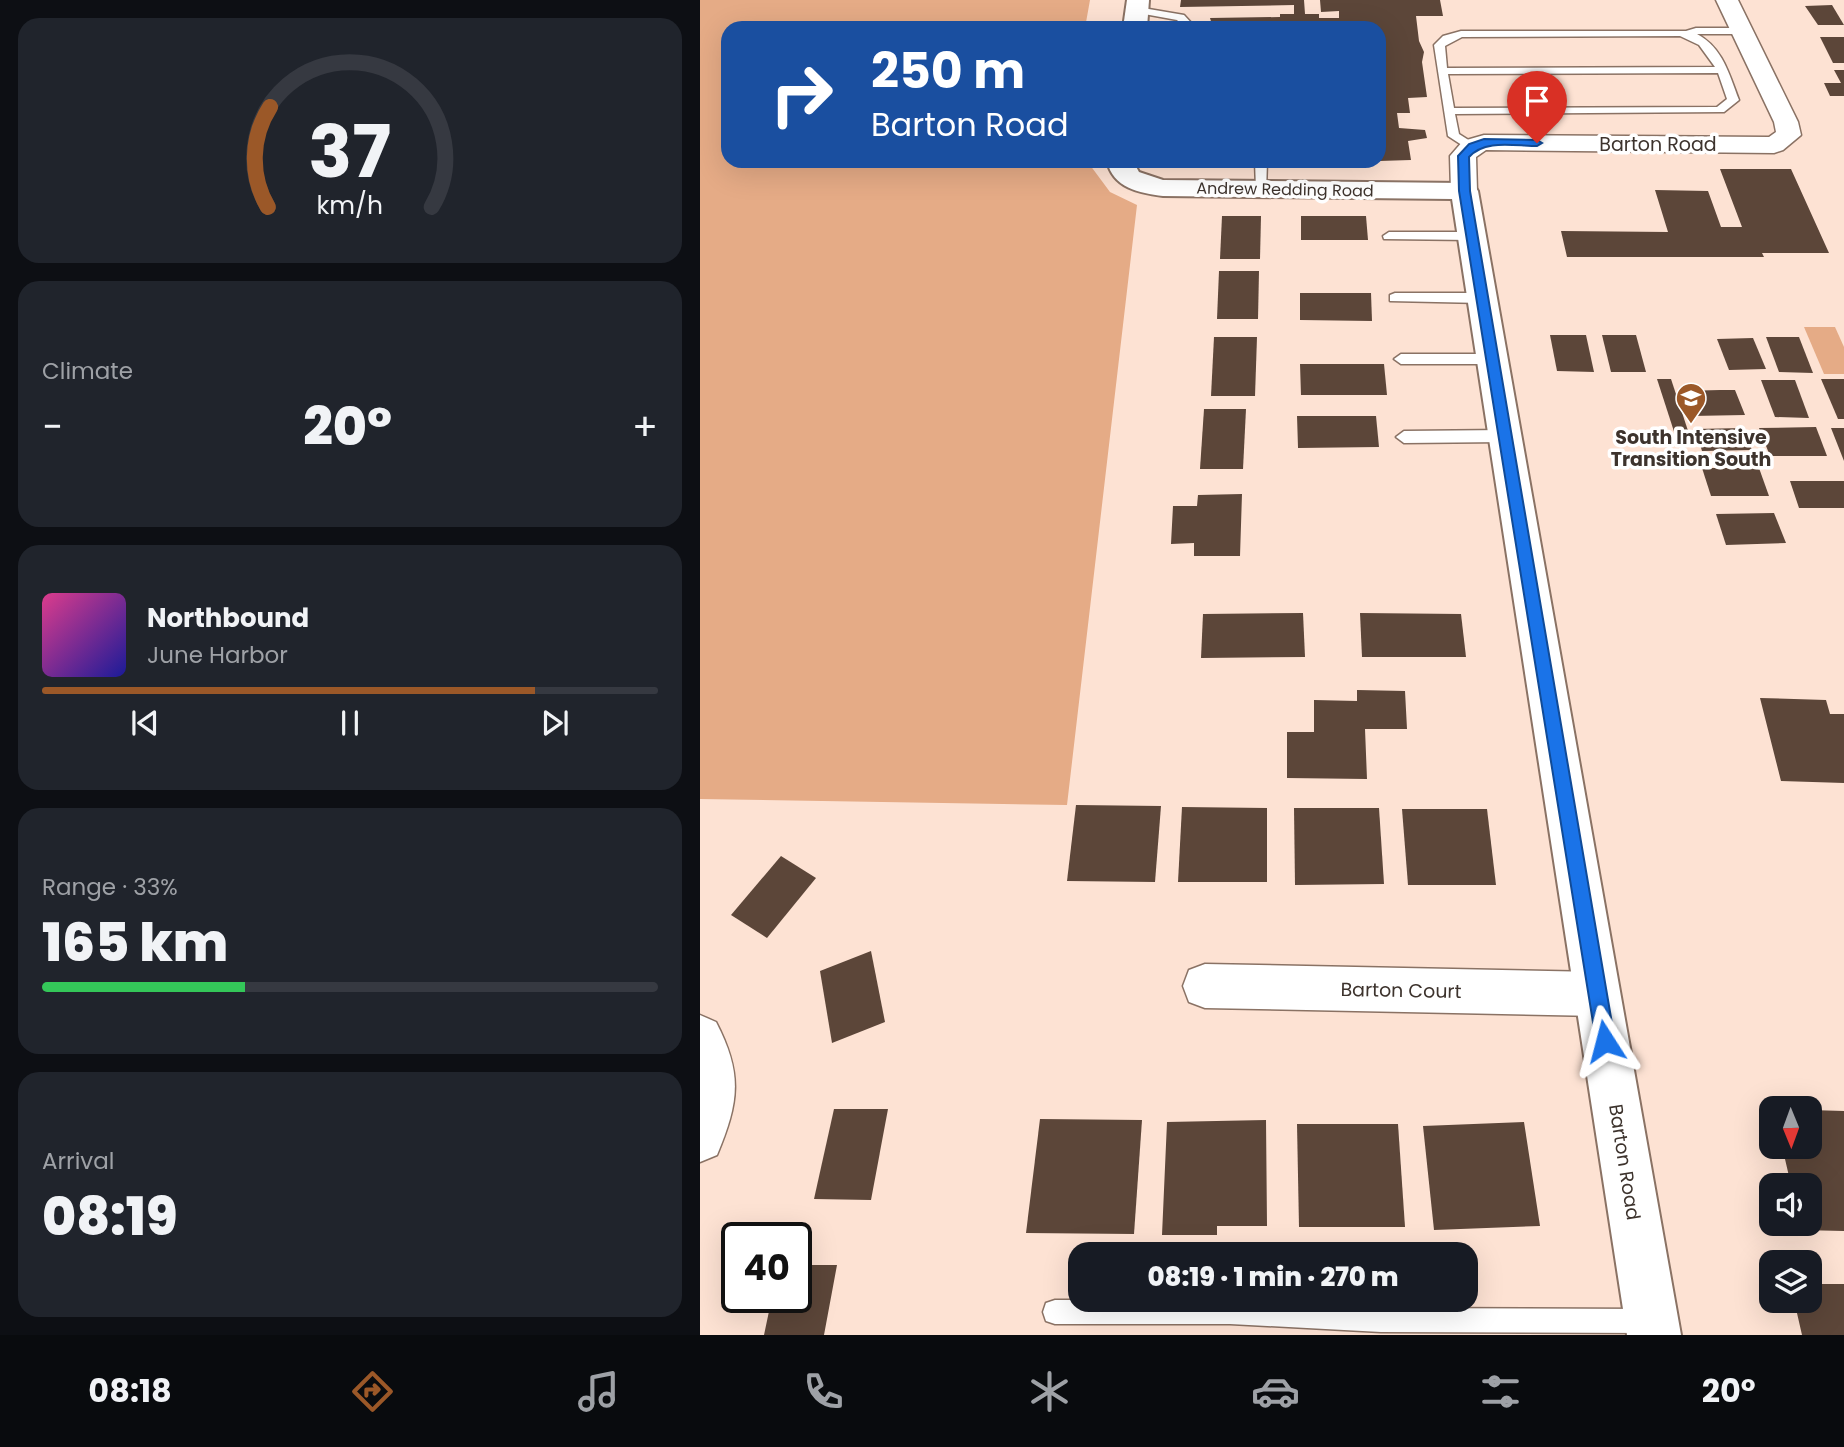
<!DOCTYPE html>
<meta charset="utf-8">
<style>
:root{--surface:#171b24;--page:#20242c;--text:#f1f3f6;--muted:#9ea1a6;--line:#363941;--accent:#9b5828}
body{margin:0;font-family:Poppins,sans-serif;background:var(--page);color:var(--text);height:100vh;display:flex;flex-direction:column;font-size:26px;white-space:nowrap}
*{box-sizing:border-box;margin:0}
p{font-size:23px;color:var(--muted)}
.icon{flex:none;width:38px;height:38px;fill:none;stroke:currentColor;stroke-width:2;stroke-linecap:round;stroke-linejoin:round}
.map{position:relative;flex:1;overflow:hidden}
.panel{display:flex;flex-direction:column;gap:18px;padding:18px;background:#0d0f14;width:700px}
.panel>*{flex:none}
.top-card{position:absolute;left:21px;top:21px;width:665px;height:147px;border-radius:21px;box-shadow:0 7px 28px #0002;background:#1a4fa0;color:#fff;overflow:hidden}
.needle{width:46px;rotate:179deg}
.buttons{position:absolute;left:1059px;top:1096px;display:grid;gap:14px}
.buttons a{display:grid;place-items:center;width:63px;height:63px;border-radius:14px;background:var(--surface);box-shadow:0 7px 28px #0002;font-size:35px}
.speed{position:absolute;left:21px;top:1222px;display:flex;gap:14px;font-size:35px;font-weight:700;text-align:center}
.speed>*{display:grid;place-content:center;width:91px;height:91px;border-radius:50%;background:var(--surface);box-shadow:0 7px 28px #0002;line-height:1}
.speed .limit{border:4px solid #111;border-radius:10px;background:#fff;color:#111}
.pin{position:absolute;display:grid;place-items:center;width:60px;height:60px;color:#fff;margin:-72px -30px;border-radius:50% 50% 50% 0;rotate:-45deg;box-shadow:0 0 7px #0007}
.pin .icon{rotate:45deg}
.me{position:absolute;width:77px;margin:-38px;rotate:351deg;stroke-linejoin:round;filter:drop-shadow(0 0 5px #0008)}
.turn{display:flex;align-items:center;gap:24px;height:147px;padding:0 35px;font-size:32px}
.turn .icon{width:91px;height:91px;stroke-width:2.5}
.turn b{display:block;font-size:49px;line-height:60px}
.big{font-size:52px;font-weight:800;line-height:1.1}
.panel .tile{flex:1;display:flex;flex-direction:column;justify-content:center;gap:10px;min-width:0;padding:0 24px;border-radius:21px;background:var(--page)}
.panel .dial{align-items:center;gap:0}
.dial svg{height:182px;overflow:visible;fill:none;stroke:var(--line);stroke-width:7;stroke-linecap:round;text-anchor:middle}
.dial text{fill:var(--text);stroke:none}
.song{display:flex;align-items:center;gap:21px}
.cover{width:84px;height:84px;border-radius:10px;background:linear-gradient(135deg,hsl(330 70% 55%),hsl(240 70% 35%))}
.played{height:7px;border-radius:4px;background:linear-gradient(90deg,var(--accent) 80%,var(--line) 80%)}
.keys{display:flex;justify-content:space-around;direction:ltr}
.heat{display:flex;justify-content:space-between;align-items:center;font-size:38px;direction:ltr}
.charge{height:10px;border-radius:5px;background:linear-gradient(90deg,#34c759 33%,var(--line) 0)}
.trip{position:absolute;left:368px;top:1242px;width:410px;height:70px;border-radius:21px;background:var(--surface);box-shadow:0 7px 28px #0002;font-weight:800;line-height:70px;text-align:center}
.dock{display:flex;height:112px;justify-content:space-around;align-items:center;background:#090b0e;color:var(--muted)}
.dock .icon{width:49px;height:49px}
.dock .on{color:var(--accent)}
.dock b{font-size:32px;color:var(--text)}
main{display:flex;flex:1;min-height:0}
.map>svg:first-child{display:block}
.green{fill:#e5ab86}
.building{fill:#5c4639}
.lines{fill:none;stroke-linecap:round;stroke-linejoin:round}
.service-casing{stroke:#8a7264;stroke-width:3}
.minor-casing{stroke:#8a7264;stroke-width:3}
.tertiary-casing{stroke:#8a7264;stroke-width:4}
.service{fill:#fff;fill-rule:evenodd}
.minor{fill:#fff;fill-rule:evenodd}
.tertiary{fill:#fff;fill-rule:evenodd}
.route{fill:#1a73e8;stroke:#114b97;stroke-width:2}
.labels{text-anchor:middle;stroke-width:7;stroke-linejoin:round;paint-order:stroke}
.far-street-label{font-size:16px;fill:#3d332d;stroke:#fff}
.street-label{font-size:19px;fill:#3d332d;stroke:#fff}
.poi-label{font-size:19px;font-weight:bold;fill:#3d332d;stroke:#fff}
</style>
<main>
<section class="panel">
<div class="tile dial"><svg viewBox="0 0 100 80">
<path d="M14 69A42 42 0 1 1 86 69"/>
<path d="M14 69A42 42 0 0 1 15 25" stroke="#9b5828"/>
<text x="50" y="56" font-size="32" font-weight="700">37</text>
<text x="50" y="72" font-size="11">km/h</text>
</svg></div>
<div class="tile"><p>Climate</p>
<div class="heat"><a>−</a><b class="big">20°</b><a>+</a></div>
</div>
<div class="tile">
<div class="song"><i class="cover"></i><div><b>Northbound</b><p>June Harbor</p></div></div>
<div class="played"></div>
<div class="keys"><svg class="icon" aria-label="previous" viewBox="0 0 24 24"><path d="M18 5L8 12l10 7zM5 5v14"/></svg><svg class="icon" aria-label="pause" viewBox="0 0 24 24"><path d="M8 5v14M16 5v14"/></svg><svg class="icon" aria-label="next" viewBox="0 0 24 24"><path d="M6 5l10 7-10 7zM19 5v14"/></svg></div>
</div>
<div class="tile"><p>Range · 33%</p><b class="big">165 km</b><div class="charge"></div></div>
<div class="tile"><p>Arrival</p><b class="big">08:19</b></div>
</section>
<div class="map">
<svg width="1144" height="1335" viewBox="0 0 1144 1335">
<rect width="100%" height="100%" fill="#fde2d3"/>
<!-- green -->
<g class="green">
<polygon points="0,0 390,0 385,28 28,28 28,161 387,161 410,192 437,205 367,805 0,799"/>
<polygon points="1104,327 1135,327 1144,347 1144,374 1124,374"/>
</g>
<!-- building -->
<g class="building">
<polygon points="481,0 604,0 605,14 619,14 619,18 639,18 639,11 621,12 620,0 740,0 743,16 716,16 719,41 724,52 722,62 727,97 708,98 710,113 697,113 699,128 725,130 727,138 708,141 711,160 679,161 679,28 640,28 641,23 523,23 523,28 513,28 510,18 580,17 580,14 594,14 594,5 480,7"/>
<polygon points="1132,5 1144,25 1118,25 1105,6"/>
<polygon points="1120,37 1144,37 1144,63 1133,63"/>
<polygon points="1134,70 1144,70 1144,96 1130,96 1124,83 1141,83"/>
<polygon points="1020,169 1091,169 1129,253 1062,253 1064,257 867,257 861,231 968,232 955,190 1008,191 1021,227 1042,227"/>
<polygon points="522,216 561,216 560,259 520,259"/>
<polygon points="601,216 666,216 668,240 601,240"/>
<polygon points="519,271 559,271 558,319 517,319"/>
<polygon points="600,293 671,293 672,321 600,320"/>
<polygon points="850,335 886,335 894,372 857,371"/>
<polygon points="902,335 936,335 946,372 911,372"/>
<polygon points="514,337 557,337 555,396 511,396"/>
<polygon points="1066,337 1099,337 1113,373 1079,372"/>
<polygon points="1053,338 1066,369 1029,370 1017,339"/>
<polygon points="600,364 684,364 687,395 601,395"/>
<polygon points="957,379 971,379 993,446 979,447"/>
<polygon points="1121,379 1144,379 1144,419 1138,419"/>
<polygon points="1061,380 1095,380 1109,418 1075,417"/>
<polygon points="1020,390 1035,390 1045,415 991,416 982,391"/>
<polygon points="504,409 546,409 543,469 500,469"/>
<polygon points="597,416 676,416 679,447 598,448"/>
<polygon points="1116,427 1127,456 1070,456 1059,428"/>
<polygon points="1044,428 1052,450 1002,451 995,429"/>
<polygon points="1131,428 1144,428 1144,461"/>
<polygon points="1002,468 1059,468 1069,496 1011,496"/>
<polygon points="1090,481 1144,481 1144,508 1099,508"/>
<polygon points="542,494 540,556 494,556 494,543 471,544 473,506 497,506 498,495"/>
<polygon points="1074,513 1086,543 1026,545 1016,514"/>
<polygon points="603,613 605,657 501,658 503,614"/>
<polygon points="660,613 761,614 766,657 662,657"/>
<polygon points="657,690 705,691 707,729 665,729 667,779 587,778 587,732 614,732 614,700 657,701"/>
<polygon points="1060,698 1126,700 1130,714 1144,714 1144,783 1081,781"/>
<polygon points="376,805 461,806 455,882 367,881"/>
<polygon points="482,807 567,808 567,882 478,882"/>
<polygon points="594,808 679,808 684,884 595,885"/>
<polygon points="702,809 787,809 796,885 708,885"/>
<polygon points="81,856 116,878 67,938 31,915"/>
<polygon points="171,951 185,1022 132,1043 120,971"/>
<polygon points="134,1109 188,1109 171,1200 114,1199"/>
<polygon points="1110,1110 1144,1111 1144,1231 1101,1230 1100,1223 1110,1223 1110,1185 1091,1185 1082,1146 1110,1146"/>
<polygon points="340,1119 442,1120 434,1234 326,1233"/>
<polygon points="566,1120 567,1226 517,1226 517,1235 462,1235 467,1122"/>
<polygon points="824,1122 840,1226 734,1230 723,1126"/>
<polygon points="597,1124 698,1124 705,1227 599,1227"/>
<polygon points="96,1265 137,1265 124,1335 64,1335 72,1297 96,1297"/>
<polygon points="1110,1284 1144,1284 1144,1335 1102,1335 1094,1300 1110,1300"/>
</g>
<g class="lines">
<!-- service casing -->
<g class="service-casing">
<g id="service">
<polygon points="437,7 484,15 496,28 485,28 477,20 433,12 433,8"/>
<path d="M 996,28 L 1042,28 L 1047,31 L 1042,34 L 997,34 C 1023,48 1029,74 1039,100 L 1024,112 L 755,114 L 759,134 L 778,146 L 768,149 L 748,136 L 734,45 L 743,36 L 761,31 L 986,31 ZM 980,36 L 999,45 L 1015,67 L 747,68 L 745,46 L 762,37 ZM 1018,73 L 1027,99 L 1017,107 L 754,108 L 748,74 Z"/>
<polygon points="555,161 567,161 566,192 562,193 556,189"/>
<polygon points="689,232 772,232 778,236 772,240 684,239 683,236"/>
<polygon points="695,293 782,293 789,298 782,303 690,301 690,295"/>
<polygon points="701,354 792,354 799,359 792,364 701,364 694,359"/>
<polygon points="805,430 813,436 805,442 704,443 696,437 704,431"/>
<polygon points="355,1300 538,1300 681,1308 948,1309 957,1312 960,1321 957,1330 948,1333 681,1332 530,1324 355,1324 346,1321 343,1312 346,1303"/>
</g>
</g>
<!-- minor casing -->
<g class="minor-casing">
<g id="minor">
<polygon points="1016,0 1038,0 1098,122 1101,135 1083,150 1074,153 786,150 776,157 777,191 773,197 764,199 755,197 751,191 750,156 763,141 784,135 1069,137 1076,132 1074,122"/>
<polygon points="505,964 897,972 913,978 919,994 913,1010 897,1016 505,1008 489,1002 483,986 489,970"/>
<path d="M 0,1015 L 16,1022 C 43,1074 39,1102 17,1155 L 0,1162 Z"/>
</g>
</g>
<!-- tertiary casing -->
<g class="tertiary-casing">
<g id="tertiary">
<polygon points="427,0 449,0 447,28 423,28"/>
<path d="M 407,161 L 433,161 L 439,172 L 463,180 L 764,183 L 774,185 L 778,191 L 981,1335 L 927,1335 L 752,199 L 463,196 C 439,193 413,188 407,161 Z"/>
</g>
</g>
<!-- service -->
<use href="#service" class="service"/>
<!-- minor -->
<use href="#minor" class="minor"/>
<!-- tertiary -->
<use href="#tertiary" class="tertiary"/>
</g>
<!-- route -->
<path class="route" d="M 784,139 L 837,140 L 842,143 L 837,146 C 814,146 785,139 769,157 L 770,191 L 915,1041 L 912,1048 L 905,1051 L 898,1048 L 896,1041 L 759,191 L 758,156 L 769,144 Z"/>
<!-- icons -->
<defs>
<g id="school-pin" transform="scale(1.575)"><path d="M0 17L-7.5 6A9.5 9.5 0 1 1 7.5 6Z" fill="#9b5828" stroke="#fff"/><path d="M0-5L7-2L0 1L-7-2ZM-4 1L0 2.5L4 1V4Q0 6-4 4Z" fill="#fff"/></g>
</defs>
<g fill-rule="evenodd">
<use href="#school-pin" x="991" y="398"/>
</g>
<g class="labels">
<!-- far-street labels -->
<g class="far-street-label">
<text transform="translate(585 189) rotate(1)" y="6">Andrew Redding Road</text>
</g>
<!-- street labels -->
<g class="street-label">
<text x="958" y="151">Barton Road</text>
<text transform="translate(701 990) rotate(1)" y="7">Barton Court</text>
<text transform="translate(925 1162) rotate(81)" y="7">Barton Road</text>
</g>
<!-- poi labels -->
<g class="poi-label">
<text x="991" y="444">South Intensive<tspan x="991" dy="22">Transition South</tspan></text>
</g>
</g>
</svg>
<div class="buttons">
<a><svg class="needle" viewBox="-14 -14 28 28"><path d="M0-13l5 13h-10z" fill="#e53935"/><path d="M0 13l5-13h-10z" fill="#9ea1a6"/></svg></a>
<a><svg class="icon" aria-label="sound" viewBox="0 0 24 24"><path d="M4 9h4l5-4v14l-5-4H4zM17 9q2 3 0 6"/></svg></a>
<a><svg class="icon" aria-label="layers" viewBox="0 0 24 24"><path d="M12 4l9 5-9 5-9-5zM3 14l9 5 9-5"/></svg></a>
</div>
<div class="speed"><div class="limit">40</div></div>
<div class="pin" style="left:837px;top:143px;background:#d93025"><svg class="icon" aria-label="arrive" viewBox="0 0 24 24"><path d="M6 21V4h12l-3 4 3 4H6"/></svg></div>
<svg class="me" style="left:905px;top:1041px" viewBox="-20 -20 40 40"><path d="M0-17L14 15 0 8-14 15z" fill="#1a73e8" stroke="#fff" stroke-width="4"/></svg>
<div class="trip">08:19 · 1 min · 270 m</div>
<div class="top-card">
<div class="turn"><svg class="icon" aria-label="right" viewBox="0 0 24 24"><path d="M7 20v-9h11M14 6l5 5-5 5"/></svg><div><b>250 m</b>Barton Road</div></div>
</div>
</div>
</main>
<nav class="dock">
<b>08:18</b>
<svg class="icon on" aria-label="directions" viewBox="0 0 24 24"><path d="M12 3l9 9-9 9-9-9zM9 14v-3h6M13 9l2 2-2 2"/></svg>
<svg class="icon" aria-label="music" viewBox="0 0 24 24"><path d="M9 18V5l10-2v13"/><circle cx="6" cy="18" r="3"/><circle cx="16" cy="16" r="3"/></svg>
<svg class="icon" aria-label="phone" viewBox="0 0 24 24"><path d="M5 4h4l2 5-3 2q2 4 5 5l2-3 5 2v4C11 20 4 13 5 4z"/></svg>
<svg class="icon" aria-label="climate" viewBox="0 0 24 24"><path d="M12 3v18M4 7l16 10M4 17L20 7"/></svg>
<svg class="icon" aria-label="car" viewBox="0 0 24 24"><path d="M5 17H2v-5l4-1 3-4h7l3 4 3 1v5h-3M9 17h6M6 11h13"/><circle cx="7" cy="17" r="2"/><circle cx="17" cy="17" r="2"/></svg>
<svg class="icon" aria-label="filters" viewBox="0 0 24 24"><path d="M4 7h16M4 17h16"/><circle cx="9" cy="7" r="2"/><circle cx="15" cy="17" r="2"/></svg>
<b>20°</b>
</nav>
